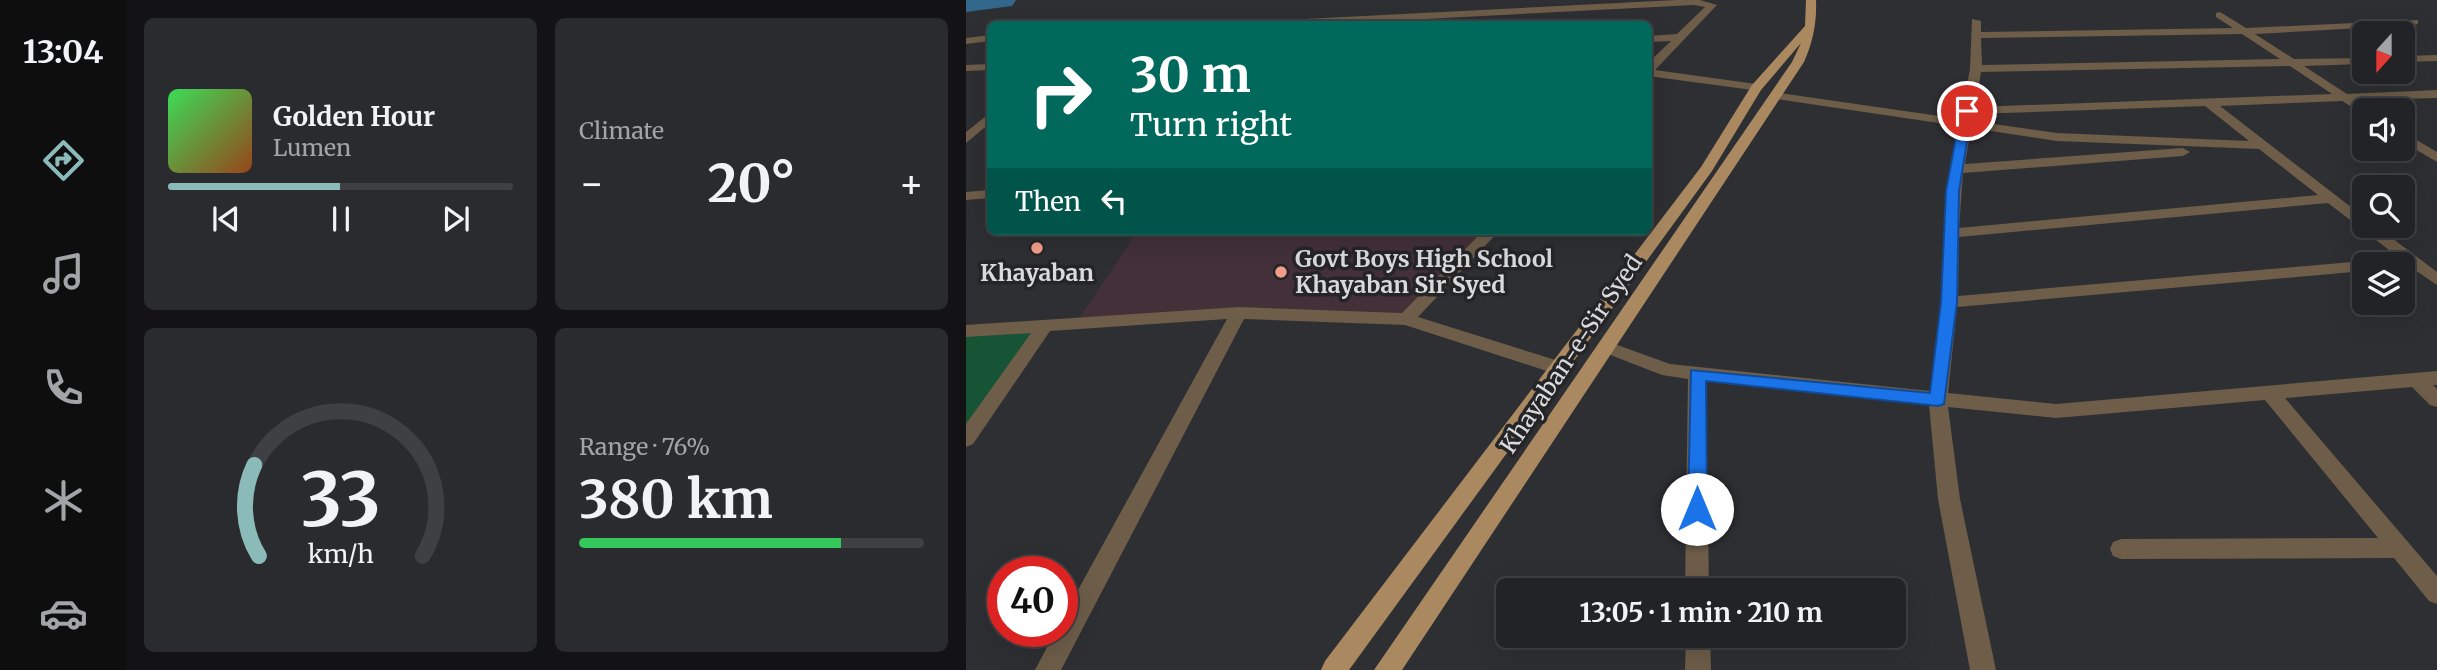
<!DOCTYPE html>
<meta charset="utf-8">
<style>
:root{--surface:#222326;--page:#2a2b2e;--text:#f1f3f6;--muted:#a2a4a7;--line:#3f4043;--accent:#8bbbb9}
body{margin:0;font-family:Merriweather,serif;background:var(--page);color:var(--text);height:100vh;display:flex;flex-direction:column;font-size:26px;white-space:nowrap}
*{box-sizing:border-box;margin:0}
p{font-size:23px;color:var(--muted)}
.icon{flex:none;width:38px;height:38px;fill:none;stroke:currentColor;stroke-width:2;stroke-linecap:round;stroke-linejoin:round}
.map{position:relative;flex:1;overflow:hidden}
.drawer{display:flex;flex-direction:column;gap:18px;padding:18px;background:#131315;width:840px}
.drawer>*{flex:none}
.hud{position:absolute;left:21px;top:21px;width:665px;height:214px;border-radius:10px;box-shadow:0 7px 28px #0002,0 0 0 2px var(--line);background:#00695c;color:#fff;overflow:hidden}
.needle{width:46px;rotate:201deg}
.controls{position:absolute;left:1386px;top:21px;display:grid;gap:14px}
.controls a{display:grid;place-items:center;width:63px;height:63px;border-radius:10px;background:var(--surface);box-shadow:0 7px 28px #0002,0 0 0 2px var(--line);font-size:35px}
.speed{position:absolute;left:21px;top:556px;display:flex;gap:14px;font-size:35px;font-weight:700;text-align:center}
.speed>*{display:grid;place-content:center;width:91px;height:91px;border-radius:50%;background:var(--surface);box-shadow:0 7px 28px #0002,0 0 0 2px var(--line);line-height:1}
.speed .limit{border:10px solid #d22;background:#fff;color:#111}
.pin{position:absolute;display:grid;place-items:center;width:60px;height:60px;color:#fff;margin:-30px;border:4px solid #fff;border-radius:50%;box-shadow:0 2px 7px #0007}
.me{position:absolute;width:77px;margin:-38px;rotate:0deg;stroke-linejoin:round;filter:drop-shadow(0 0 5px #0008)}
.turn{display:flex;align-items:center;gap:24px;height:147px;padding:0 28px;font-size:32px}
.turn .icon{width:91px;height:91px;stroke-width:2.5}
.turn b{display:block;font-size:49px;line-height:60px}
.then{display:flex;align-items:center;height:66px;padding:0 28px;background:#0003;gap:14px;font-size:26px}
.big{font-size:52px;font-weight:700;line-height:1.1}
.drawer .widget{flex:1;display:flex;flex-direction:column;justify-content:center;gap:10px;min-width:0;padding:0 24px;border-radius:10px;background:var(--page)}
.drawer .dial{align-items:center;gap:0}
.dial svg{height:182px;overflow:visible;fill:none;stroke:var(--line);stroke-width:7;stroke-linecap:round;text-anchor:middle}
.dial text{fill:var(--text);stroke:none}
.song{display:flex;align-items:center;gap:21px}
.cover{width:84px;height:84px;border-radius:10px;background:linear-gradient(135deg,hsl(130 70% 55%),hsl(20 70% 35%))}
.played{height:7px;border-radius:4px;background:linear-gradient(90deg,var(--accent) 50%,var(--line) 50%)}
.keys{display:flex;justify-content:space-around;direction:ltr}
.heat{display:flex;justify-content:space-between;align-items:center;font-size:38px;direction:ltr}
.charge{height:10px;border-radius:5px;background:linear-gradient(90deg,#34c759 76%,var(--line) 0)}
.drawer .tiles{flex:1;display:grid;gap:18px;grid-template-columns:repeat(2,1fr)}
.trip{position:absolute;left:530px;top:578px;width:410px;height:70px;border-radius:10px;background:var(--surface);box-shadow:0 7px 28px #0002,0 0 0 2px var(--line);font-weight:700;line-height:70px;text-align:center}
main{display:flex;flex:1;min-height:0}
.tab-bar{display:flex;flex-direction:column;width:126px;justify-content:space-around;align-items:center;background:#0e0e0f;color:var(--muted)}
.tab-bar .icon{width:49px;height:49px}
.tab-bar .on{color:var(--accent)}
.tab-bar b{font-size:32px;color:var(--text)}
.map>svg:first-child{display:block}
.education{fill:#433038}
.green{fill:#175436}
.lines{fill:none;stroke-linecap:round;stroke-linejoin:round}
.river{fill:#34678c;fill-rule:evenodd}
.minor{fill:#6d5d49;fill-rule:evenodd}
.major{fill:#aa8961;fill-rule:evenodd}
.route{fill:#1a73e8;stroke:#114b97;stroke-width:2}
.poi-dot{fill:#f49d8b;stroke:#252528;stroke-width:2.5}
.labels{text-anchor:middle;stroke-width:7;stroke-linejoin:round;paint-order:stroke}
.poi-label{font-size:23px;font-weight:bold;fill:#d9dadc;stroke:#252528;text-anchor:start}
.street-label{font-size:23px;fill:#d9dadc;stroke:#252528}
</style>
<main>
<nav class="tab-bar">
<b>13:04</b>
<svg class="icon on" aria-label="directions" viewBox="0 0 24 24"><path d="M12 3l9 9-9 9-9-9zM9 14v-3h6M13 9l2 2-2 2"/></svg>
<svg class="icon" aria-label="music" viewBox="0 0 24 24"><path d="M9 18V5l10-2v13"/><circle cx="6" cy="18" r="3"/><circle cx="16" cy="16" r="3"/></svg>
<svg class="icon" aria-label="phone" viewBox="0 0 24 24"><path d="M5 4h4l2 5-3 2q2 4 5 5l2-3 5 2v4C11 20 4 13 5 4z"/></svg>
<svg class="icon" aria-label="climate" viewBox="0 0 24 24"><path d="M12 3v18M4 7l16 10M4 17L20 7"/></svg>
<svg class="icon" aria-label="car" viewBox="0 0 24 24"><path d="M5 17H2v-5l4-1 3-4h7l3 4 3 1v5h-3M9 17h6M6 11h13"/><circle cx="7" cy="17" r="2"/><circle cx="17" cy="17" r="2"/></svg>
</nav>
<section class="drawer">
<div class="tiles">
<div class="widget">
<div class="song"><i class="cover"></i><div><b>Golden Hour</b><p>Lumen</p></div></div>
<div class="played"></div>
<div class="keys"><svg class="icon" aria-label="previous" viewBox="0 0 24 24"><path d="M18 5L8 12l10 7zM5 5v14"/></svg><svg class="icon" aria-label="pause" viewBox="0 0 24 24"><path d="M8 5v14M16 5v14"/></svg><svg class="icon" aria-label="next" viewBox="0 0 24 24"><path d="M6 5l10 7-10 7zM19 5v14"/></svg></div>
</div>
<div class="widget"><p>Climate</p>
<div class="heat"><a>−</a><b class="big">20°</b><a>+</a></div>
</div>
<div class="widget dial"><svg viewBox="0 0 100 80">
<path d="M14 69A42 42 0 1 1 86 69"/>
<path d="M14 69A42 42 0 0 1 12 29" stroke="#8bbbb9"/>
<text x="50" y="56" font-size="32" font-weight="700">33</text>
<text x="50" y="72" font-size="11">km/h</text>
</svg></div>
<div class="widget"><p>Range · 76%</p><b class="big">380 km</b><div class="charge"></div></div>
</div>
</section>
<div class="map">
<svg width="1471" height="670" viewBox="0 0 1471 670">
<rect width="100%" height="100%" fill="#2e2f32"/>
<!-- education -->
<polygon class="education" points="172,231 525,231 440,319 273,313 109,324"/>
<!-- green -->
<polygon class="green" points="79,325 0,439 0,331"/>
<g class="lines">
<!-- river -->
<polygon class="river" points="0,0 50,0 46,6 0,12"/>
<!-- minor -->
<g class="minor">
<polygon points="710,0 734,0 751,5 689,70 790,84 796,88 794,91 682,76 682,63 705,41 682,42 682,36 711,34 739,7 728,5 363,24 294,24 299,21"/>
<path d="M 1254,12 L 1280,28 L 1452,20 L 1452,24 L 1448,25 L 1289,34 L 1328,59 L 1398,58 L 1398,64 L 1338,66 L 1381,94 L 1471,90 L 1471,98 L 1392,100 L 1404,110 L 1398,110 L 1398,114 L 1376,101 L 1254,106 L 1398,217 L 1398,226 L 1410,226 L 1471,272 L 1471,285 L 1443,266 L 1405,264 L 1413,259 L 1432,257 L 1362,203 L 993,237 L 992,296 L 1398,261 L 1405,264 L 1398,264 L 1398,271 L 991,307 L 982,393 L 1090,404 L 1471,371 L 1471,385 L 1467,385 L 1471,389 L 1471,407 L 1464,405 L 1446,387 L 1319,398 L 1471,576 L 1471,604 L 1463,601 L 1428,558 L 1155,559 L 1147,556 L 1144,549 L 1147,542 L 1155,539 L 1412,538 L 1299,400 L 1090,418 L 982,407 L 994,499 L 1030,670 L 1004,670 L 972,499 L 963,405 L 740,381 L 743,590 L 719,590 L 722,379 L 696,375 L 634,351 L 631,347 L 634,343 L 646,343 L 704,364 L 964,391 L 975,302 L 980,191 L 993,126 L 811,99 L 807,98 L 807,92 L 994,119 L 1004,69 L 1006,19 L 1015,21 L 1015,32 L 1267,28 L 1250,17 L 1250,13 ZM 1276,34 L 1314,59 L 1016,65 L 1015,38 ZM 1324,66 L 1366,94 L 1009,107 L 1015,72 ZM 1239,106 L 1283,141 L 1091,133 L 1007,121 L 1008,114 ZM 1005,128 L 1091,141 L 1293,149 L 1352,195 L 993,228 L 997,173 L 1217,156 L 1224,152 L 1217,148 L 999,164 Z"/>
<polygon points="24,35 24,41 0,44 0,38"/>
<polygon points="1471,55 1471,61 1437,62 1437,56"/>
<polygon points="24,64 24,70 0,71 0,65"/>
<polygon points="24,113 24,123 0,143 0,132"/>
<polygon points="1437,132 1471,152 1471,162 1437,142"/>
<polygon points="24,190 24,198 0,200 0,192"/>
<polygon points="517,231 533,231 452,317 596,362 599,367 596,372 584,372 439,325 278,319 95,670 69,670 89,632 96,632 96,619 261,319 84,331 7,444 0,447 0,424 65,333 0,337 0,325 273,307 436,313"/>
<polygon points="720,635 744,635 745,670 719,670"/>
</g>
<!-- major -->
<path class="major" d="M 840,0 L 850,0 C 851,22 847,42 838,62 L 436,670 L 408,670 L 826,62 L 835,43 L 795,90 L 746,171 L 383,670 L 355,670 L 359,661 L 735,167 L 786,85 L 839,26 Z"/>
</g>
<!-- route -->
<polygon class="route" points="1001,108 1006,111 993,191 991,302 978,404 972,406 740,381 741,509 738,515 724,515 722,509 725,370 964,393 975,302 980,191 995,111"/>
<!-- markers -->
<g class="poi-dot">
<circle cx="71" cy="248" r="7"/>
<circle cx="315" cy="272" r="7"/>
</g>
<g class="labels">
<!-- poi labels -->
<g class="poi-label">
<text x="329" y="267">Govt Boys High School<tspan x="329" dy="26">Khayaban Sir Syed</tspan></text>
<text x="71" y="281" text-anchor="middle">Khayaban</text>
</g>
<!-- street labels -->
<g class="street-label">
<text transform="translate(605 354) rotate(-56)" y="8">Khayaban-e-Sir Syed</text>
</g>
</g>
</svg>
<div class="controls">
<a><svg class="needle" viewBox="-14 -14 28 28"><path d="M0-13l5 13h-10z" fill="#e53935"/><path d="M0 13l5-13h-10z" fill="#a2a4a7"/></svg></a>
<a><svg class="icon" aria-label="sound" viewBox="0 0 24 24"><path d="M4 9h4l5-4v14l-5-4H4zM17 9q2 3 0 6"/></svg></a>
<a><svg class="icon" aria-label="search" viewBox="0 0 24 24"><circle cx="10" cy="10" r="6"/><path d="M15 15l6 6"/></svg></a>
<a><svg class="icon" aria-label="layers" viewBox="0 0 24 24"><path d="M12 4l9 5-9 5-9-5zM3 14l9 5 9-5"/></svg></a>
</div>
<div class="speed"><div class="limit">40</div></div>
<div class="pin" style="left:1001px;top:111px;background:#d93025"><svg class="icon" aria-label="arrive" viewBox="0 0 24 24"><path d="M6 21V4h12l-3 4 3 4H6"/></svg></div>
<svg class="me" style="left:731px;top:509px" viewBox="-20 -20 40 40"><circle r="19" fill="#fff"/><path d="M0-13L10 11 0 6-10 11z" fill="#1a73e8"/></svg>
<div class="trip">13:05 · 1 min · 210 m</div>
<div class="hud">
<div class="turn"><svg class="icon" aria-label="right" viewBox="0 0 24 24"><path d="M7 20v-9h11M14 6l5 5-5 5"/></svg><div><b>30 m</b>Turn right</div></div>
<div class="then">Then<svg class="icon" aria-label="left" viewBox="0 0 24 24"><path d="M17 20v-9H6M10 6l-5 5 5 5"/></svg></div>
</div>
</div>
</main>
